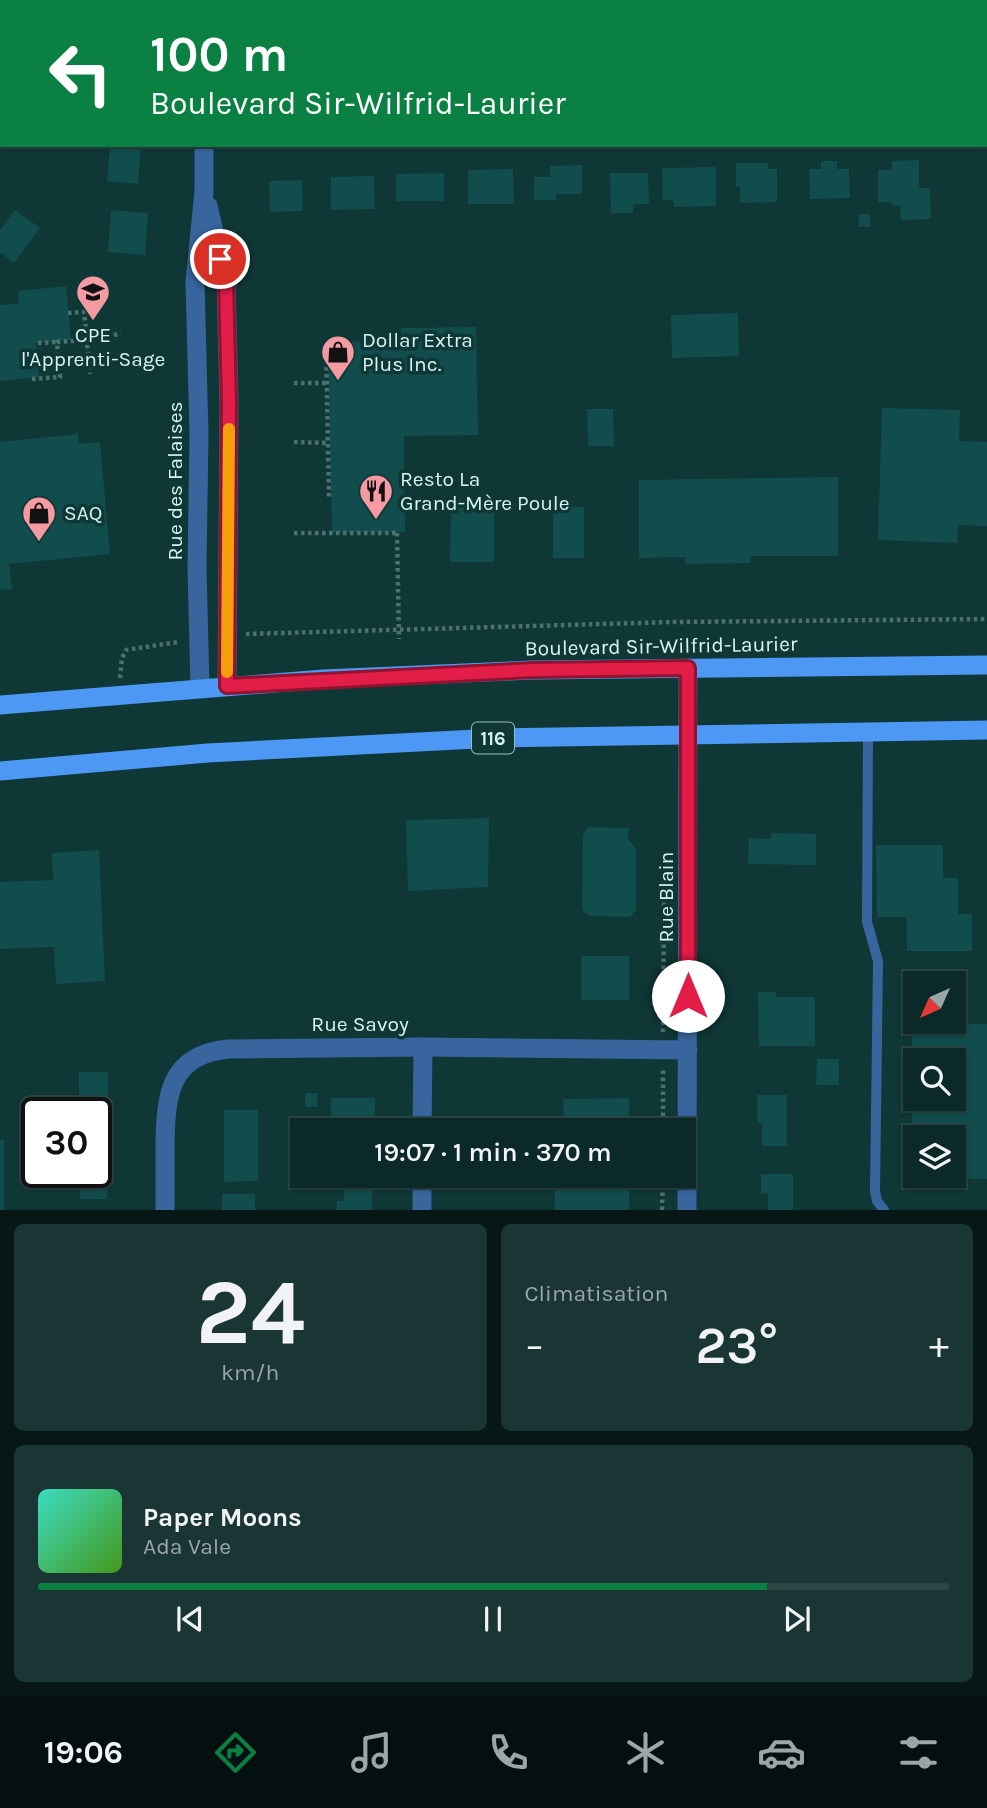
<!DOCTYPE html>
<html lang="fr">
<meta charset="utf-8">
<style>
:root{--surface:#0b2928;--page:#193534;--text:#f1f3f6;--muted:#9aa6a8;--line:#2b4545;--accent:#0b8043}
body{margin:0;font-family:Karla,sans-serif;background:var(--page);color:var(--text);height:100vh;display:flex;flex-direction:column;font-size:26px;white-space:nowrap}
*{box-sizing:border-box;margin:0}
p{font-size:23px;color:var(--muted)}
.icon{flex:none;width:38px;height:38px;fill:none;stroke:currentColor;stroke-width:2;stroke-linecap:round;stroke-linejoin:round}
.map{position:relative;height:1210px;overflow:hidden}
.details{display:flex;flex-direction:column;gap:14px;padding:14px;background:#061716;flex:1}
.details>*{flex:none}
.banner{position:absolute;left:0px;top:0px;width:987px;height:147px;box-shadow:0 2px 5px #0004,0 0 0 2px var(--line);background:#0b8043;color:#fff;overflow:hidden}
.needle{width:46px;rotate:225deg}
.tools{position:absolute;left:903px;top:971px;display:grid;gap:14px}
.tools a{display:grid;place-items:center;width:63px;height:63px;border-radius:0px;background:var(--surface);box-shadow:0 2px 5px #0004,0 0 0 2px var(--line);font-size:35px}
.speed{position:absolute;left:21px;top:1097px;display:flex;gap:14px;font-size:35px;font-weight:700;text-align:center}
.speed>*{display:grid;place-content:center;width:91px;height:91px;border-radius:50%;background:var(--surface);box-shadow:0 2px 5px #0004,0 0 0 2px var(--line);line-height:1}
.speed .limit{border:4px solid #111;border-radius:10px;background:#fff;color:#111}
.pin{position:absolute;display:grid;place-items:center;width:60px;height:60px;color:#fff;margin:-30px;border:4px solid #fff;border-radius:50%;box-shadow:0 2px 7px #0007}
.me{position:absolute;width:77px;margin:-38px;rotate:0deg;stroke-linejoin:round;filter:drop-shadow(0 0 5px #0008)}
.turn{display:flex;align-items:center;gap:24px;height:147px;padding:0 35px;font-size:32px}
.turn .icon{width:91px;height:91px;stroke-width:2.5}
.turn b{display:block;font-size:49px;line-height:60px}
.big{font-size:52px;font-weight:600;line-height:1.1}
.details .card{flex:1;display:flex;flex-direction:column;justify-content:center;gap:10px;min-width:0;padding:0 24px;border-radius:10px;background:var(--page)}
.details .dial{align-items:center;gap:0}
.dial b{font-size:91px;line-height:1}
.song{display:flex;align-items:center;gap:21px}
.cover{width:84px;height:84px;border-radius:10px;background:linear-gradient(135deg,hsl(170 70% 55%),hsl(100 70% 35%))}
.played{height:7px;border-radius:4px;background:linear-gradient(90deg,var(--accent) 80%,var(--line) 80%)}
.keys{display:flex;justify-content:space-around;direction:ltr}
.heat{display:flex;justify-content:space-between;align-items:center;font-size:38px;direction:ltr}
.details .tiles{flex:1;display:grid;gap:14px;grid-template-columns:1fr 1fr}
.card:last-child{grid-column:span 2}
.trip{position:absolute;left:290px;top:1118px;width:406px;height:70px;border-radius:0px;background:var(--surface);box-shadow:0 2px 5px #0004,0 0 0 2px var(--line);font-weight:600;line-height:70px;text-align:center}
.menu{display:flex;height:112px;justify-content:space-around;align-items:center;background:#041010;color:var(--muted)}
.menu .icon{width:49px;height:49px}
.menu .on{color:var(--accent)}
.menu b{font-size:32px;color:var(--text)}
.map>svg:first-child{display:block}
.building{fill:#114d4c;fill-rule:evenodd}
.lines{fill:none;stroke-linecap:round;stroke-linejoin:round}
.path{stroke:#4a706f;stroke-width:4.5;stroke-dasharray:3.5 3.5;stroke-linecap:butt}
.service{stroke:#38659d;stroke-width:10}
.minor{stroke:#38659d;stroke-width:19}
.primary{stroke:#4c98f4;stroke-width:19}
.route-casing{stroke:#92132f;stroke-width:18}
.route{stroke:#e11d48;stroke-width:12}
.slow{stroke:#f59e0b;stroke-width:12}
.labels{text-anchor:middle;stroke-width:7;stroke-linejoin:round;paint-order:stroke}
.shield{fill:#0f3736;stroke:#98bcbb;stroke-width:2}
.shield-label{font-size:19px;font-weight:bold;fill:#d2f5f4}
.poi-label{font-size:21px;fill:#d2f5f4;stroke:#0f3736;text-anchor:start}
.street-label{font-size:21px;fill:#d2f5f4;stroke:#0f3736}
</style>
<div class="map">
<svg width="987" height="1210" viewBox="0 0 987 1210">
<rect width="100%" height="100%" fill="#0f3736"/>
<!-- building -->
<g class="building">
<polygon points="110,145 141,147 138,184 107,181"/>
<polygon points="919,160 919,188 930,188 931,219 901,220 900,206 892,205 892,202 878,202 878,170 892,170 892,161"/>
<polygon points="821,161 837,161 837,169 849,169 850,198 810,199 809,169 821,169"/>
<polygon points="736,163 768,163 768,169 777,169 777,202 740,203 740,187 736,187"/>
<polygon points="582,165 582,194 556,194 556,200 534,200 534,177 550,177 550,166"/>
<polygon points="716,167 716,206 674,207 673,200 663,200 662,168"/>
<polygon points="513,169 514,204 468,204 468,170"/>
<polygon points="444,173 444,201 396,201 396,174"/>
<polygon points="610,173 648,173 649,204 633,204 633,213 611,213"/>
<polygon points="374,176 375,209 331,210 331,177"/>
<polygon points="302,180 303,211 270,212 269,181"/>
<polygon points="15,210 40,228 14,263 0,252 0,230"/>
<polygon points="111,210 148,213 145,255 108,252"/>
<rect x="859" y="214" width="11" height="13"/>
<polygon points="66,286 71,340 36,343 39,377 0,381 0,305 19,303 18,291"/>
<polygon points="738,313 739,356 672,358 671,315"/>
<polygon points="476,327 478,435 404,436 405,532 332,533 328,342 401,341 401,328"/>
<polygon points="882,408 960,410 959,441 987,442 987,526 958,525 957,543 878,540"/>
<polygon points="587,409 613,409 614,446 588,446"/>
<polygon points="78,434 79,444 100,442 110,554 9,564 12,589 0,590 0,442"/>
<polygon points="838,477 838,556 750,556 750,563 685,564 685,557 639,558 639,480"/>
<polygon points="451,499 494,500 494,562 450,562"/>
<polygon points="553,506 584,507 584,558 553,558"/>
<polygon points="489,818 488,887 408,891 406,820"/>
<polygon points="588,827 629,828 628,840 636,848 636,910 630,917 590,916 582,910 583,835"/>
<polygon points="771,833 816,834 816,865 748,864 749,838 771,839"/>
<polygon points="876,845 943,845 943,878 958,878 958,914 972,914 972,951 907,951 907,917 877,917"/>
<polygon points="99,850 105,981 56,984 54,947 0,949 0,882 53,880 52,853"/>
<rect x="581" y="956" width="48" height="44"/>
<polygon points="758,992 776,992 776,997 815,997 815,1046 759,1046"/>
<path d="M 912,1024 L 987,1024 L 987,1179 L 915,1178 L 915,1176 L 954,1176 L 954,1138 L 915,1138 L 915,1178 L 912,1178 ZM 915,1060 L 954,1060 L 954,1099 L 915,1099 Z"/>
<polygon points="817,1059 839,1059 839,1085 816,1085"/>
<polygon points="79,1072 108,1072 108,1126 96,1126 96,1113 79,1113"/>
<rect x="305" y="1093" width="12" height="14"/>
<polygon points="757,1095 787,1095 787,1146 762,1146 762,1123 757,1123"/>
<polygon points="331,1098 375,1098 375,1130 342,1130 342,1123 331,1123"/>
<polygon points="629,1098 629,1130 564,1130 563,1099"/>
<polygon points="224,1110 258,1110 258,1181 224,1182"/>
<rect x="0" y="1140" width="4" height="70"/>
<polygon points="96,1159 107,1159 107,1199 80,1199 80,1172 96,1172"/>
<polygon points="761,1174 793,1174 793,1210 768,1210 768,1193 761,1194"/>
<rect x="555" y="1176" width="74" height="34"/>
<polygon points="344,1177 372,1177 372,1210 337,1210 337,1201 344,1201"/>
<rect x="222" y="1194" width="33" height="16"/>
</g>
<g class="lines">
<!-- path -->
<g class="path">
<polyline points="68,313 84,312 90,374"/>
<polyline points="86,338 121,334"/>
<polyline points="38,343 57,342"/>
<polyline points="326,346 329,498"/>
<polyline points="32,379 60,377 57,342 87,340"/>
<polyline points="294,383 328,383"/>
<polyline points="294,442 328,443"/>
<polyline points="294,533 399,533"/>
<polyline points="397,533 399,639"/>
<polyline points="246,634 673,622 987,619"/>
<polyline points="120,678 122,658 126,650 178,642"/>
<polyline points="663,1032 664,900"/>
<polyline points="663,1130 663,1068"/>
<polyline points="662,1210 663,1176"/>
</g>
<!-- service -->
<polyline class="service" points="868,732 867,922 878,961 875,1191 877,1201 884,1210"/>
<!-- minor -->
<g class="minor">
<polyline points="199,0 199,2"/>
<polyline points="467,0 467,2"/>
<polyline points="725,0 725,2"/>
<polyline points="985,106 987,106"/>
<polyline points="208,206 226,282 229,403 227,686"/>
<polyline points="200,688 197,567 199,434 195,282 204,191 204,145"/>
<polyline points="422,1130 423,1047"/>
<path d="M 165,1210 C 165,1188 165,1166 165,1144 C 166,1095 169,1055 228,1049 L 423,1047 L 688,1050"/>
<polyline points="422,1210 422,1176"/>
<polyline points="687,1210 688,668"/>
</g>
<!-- primary -->
<g class="primary">
<polyline points="0,705 324,679 533,670 987,665"/>
<polyline points="0,771 208,753 496,738 987,730"/>
</g>
</g>
<g class="lines">
<!-- route casing -->
<g class="route-casing">
<polyline id="route" points="220,259 226,282 229,403 227,686 533,670 688,668 688,996"/>
</g>
<!-- route -->
<use href="#route" class="route"/>
<!-- slow -->
<polyline class="slow" points="227,672 229,429"/>
</g>
<!-- icons -->
<defs>
<g id="school-pin" transform="scale(1.75)"><path d="M0 17L-7.5 6A9.5 9.5 0 1 1 7.5 6Z" fill="#f49aa2" stroke="#0f3736"/><path d="M0-5L7-2L0 1L-7-2ZM-4 1L0 2.5L4 1V4Q0 6-4 4Z" fill="#111"/></g>
<g id="shop-pin" transform="scale(1.75)"><path d="M0 17L-7.5 6A9.5 9.5 0 1 1 7.5 6Z" fill="#f49aa2" stroke="#0f3736"/><path d="M-5-2.5h2.3a2.7 3.5 0 0 1 5.4 0H5L5.5 6h-11ZM-1.5-2.5h3a1.5 2.3 0 0 0-3 0Z" fill="#111"/></g>
<g id="restaurant-pin" transform="scale(1.75)"><path d="M0 17L-7.5 6A9.5 9.5 0 1 1 7.5 6Z" fill="#f49aa2" stroke="#0f3736"/><path d="M-5-6h1v4h1v-4h1v4h1v-4h1v5L-1.5 .5V6h-2V.5L-5-1ZM5-6V6H3V1.5H1.5Q1.5-4 5-6Z" fill="#111"/></g>
</defs>
<g fill-rule="evenodd">
<use href="#school-pin" x="93" y="292"/>
<use href="#shop-pin" x="338" y="352"/>
<use href="#restaurant-pin" x="376" y="491"/>
<use href="#shop-pin" x="39" y="513"/>
</g>
<g class="labels">
<!-- shield labels -->
<rect class="shield" x="472" y="722.5" width="42" height="31" rx="5"/>
<g class="shield-label">
<text x="493" y="745">116</text>
</g>
<!-- poi labels -->
<g class="poi-label">
<text x="93" y="342" text-anchor="middle">CPE<tspan x="93" dy="24">l'Apprenti-Sage</tspan></text>
<text x="362" y="347">Dollar Extra<tspan x="362" dy="24">Plus Inc.</tspan></text>
<text x="400" y="486">Resto La<tspan x="400" dy="24">Grand-Mère Poule</tspan></text>
<text x="64" y="520">SAQ</text>
</g>
<!-- street labels -->
<g class="street-label">
<text transform="translate(175 481) rotate(-90)" y="7">Rue des Falaises</text>
<text transform="translate(661 646) rotate(-1)" y="7">Boulevard Sir-Wilfrid-Laurier</text>
<text transform="translate(666 897) rotate(-90)" y="7">Rue Blain</text>
<text x="360" y="1031">Rue Savoy</text>
</g>
</g>
</svg>
<div class="tools">
<a><svg class="needle" viewBox="-14 -14 28 28"><path d="M0-13l5 13h-10z" fill="#e53935"/><path d="M0 13l5-13h-10z" fill="#9aa6a8"/></svg></a>
<a><svg class="icon" aria-label="search" viewBox="0 0 24 24"><circle cx="10" cy="10" r="6"/><path d="M15 15l6 6"/></svg></a>
<a><svg class="icon" aria-label="layers" viewBox="0 0 24 24"><path d="M12 4l9 5-9 5-9-5zM3 14l9 5 9-5"/></svg></a>
</div>
<div class="speed"><div class="limit">30</div></div>
<div class="pin" style="left:220px;top:259px;background:#d93025"><svg class="icon" aria-label="arrive" viewBox="0 0 24 24"><path d="M6 21V4h12l-3 4 3 4H6"/></svg></div>
<svg class="me" style="left:688px;top:996px" viewBox="-20 -20 40 40"><circle r="19" fill="#fff"/><path d="M0-13L10 11 0 6-10 11z" fill="#e11d48"/></svg>
<div class="trip">19:07 · 1 min · 370 m</div>
<div class="banner">
<div class="turn"><svg class="icon" aria-label="left" viewBox="0 0 24 24"><path d="M17 20v-9H6M10 6l-5 5 5 5"/></svg><div><b>100 m</b>Boulevard Sir-Wilfrid-Laurier</div></div>
</div>
</div>
<section class="details">
<div class="tiles">
<div class="card dial"><b>24</b><p>km/h</p></div>
<div class="card"><p>Climatisation</p>
<div class="heat"><a>−</a><b class="big">23°</b><a>+</a></div>
</div>
<div class="card">
<div class="song"><i class="cover"></i><div><b>Paper Moons</b><p>Ada Vale</p></div></div>
<div class="played"></div>
<div class="keys"><svg class="icon" aria-label="previous" viewBox="0 0 24 24"><path d="M18 5L8 12l10 7zM5 5v14"/></svg><svg class="icon" aria-label="pause" viewBox="0 0 24 24"><path d="M8 5v14M16 5v14"/></svg><svg class="icon" aria-label="next" viewBox="0 0 24 24"><path d="M6 5l10 7-10 7zM19 5v14"/></svg></div>
</div>
</div>
</section>
<nav class="menu">
<b>19:06</b>
<svg class="icon on" aria-label="directions" viewBox="0 0 24 24"><path d="M12 3l9 9-9 9-9-9zM9 14v-3h6M13 9l2 2-2 2"/></svg>
<svg class="icon" aria-label="music" viewBox="0 0 24 24"><path d="M9 18V5l10-2v13"/><circle cx="6" cy="18" r="3"/><circle cx="16" cy="16" r="3"/></svg>
<svg class="icon" aria-label="phone" viewBox="0 0 24 24"><path d="M5 4h4l2 5-3 2q2 4 5 5l2-3 5 2v4C11 20 4 13 5 4z"/></svg>
<svg class="icon" aria-label="climate" viewBox="0 0 24 24"><path d="M12 3v18M4 7l16 10M4 17L20 7"/></svg>
<svg class="icon" aria-label="car" viewBox="0 0 24 24"><path d="M5 17H2v-5l4-1 3-4h7l3 4 3 1v5h-3M9 17h6M6 11h13"/><circle cx="7" cy="17" r="2"/><circle cx="17" cy="17" r="2"/></svg>
<svg class="icon" aria-label="filters" viewBox="0 0 24 24"><path d="M4 7h16M4 17h16"/><circle cx="9" cy="7" r="2"/><circle cx="15" cy="17" r="2"/></svg>
</nav>
